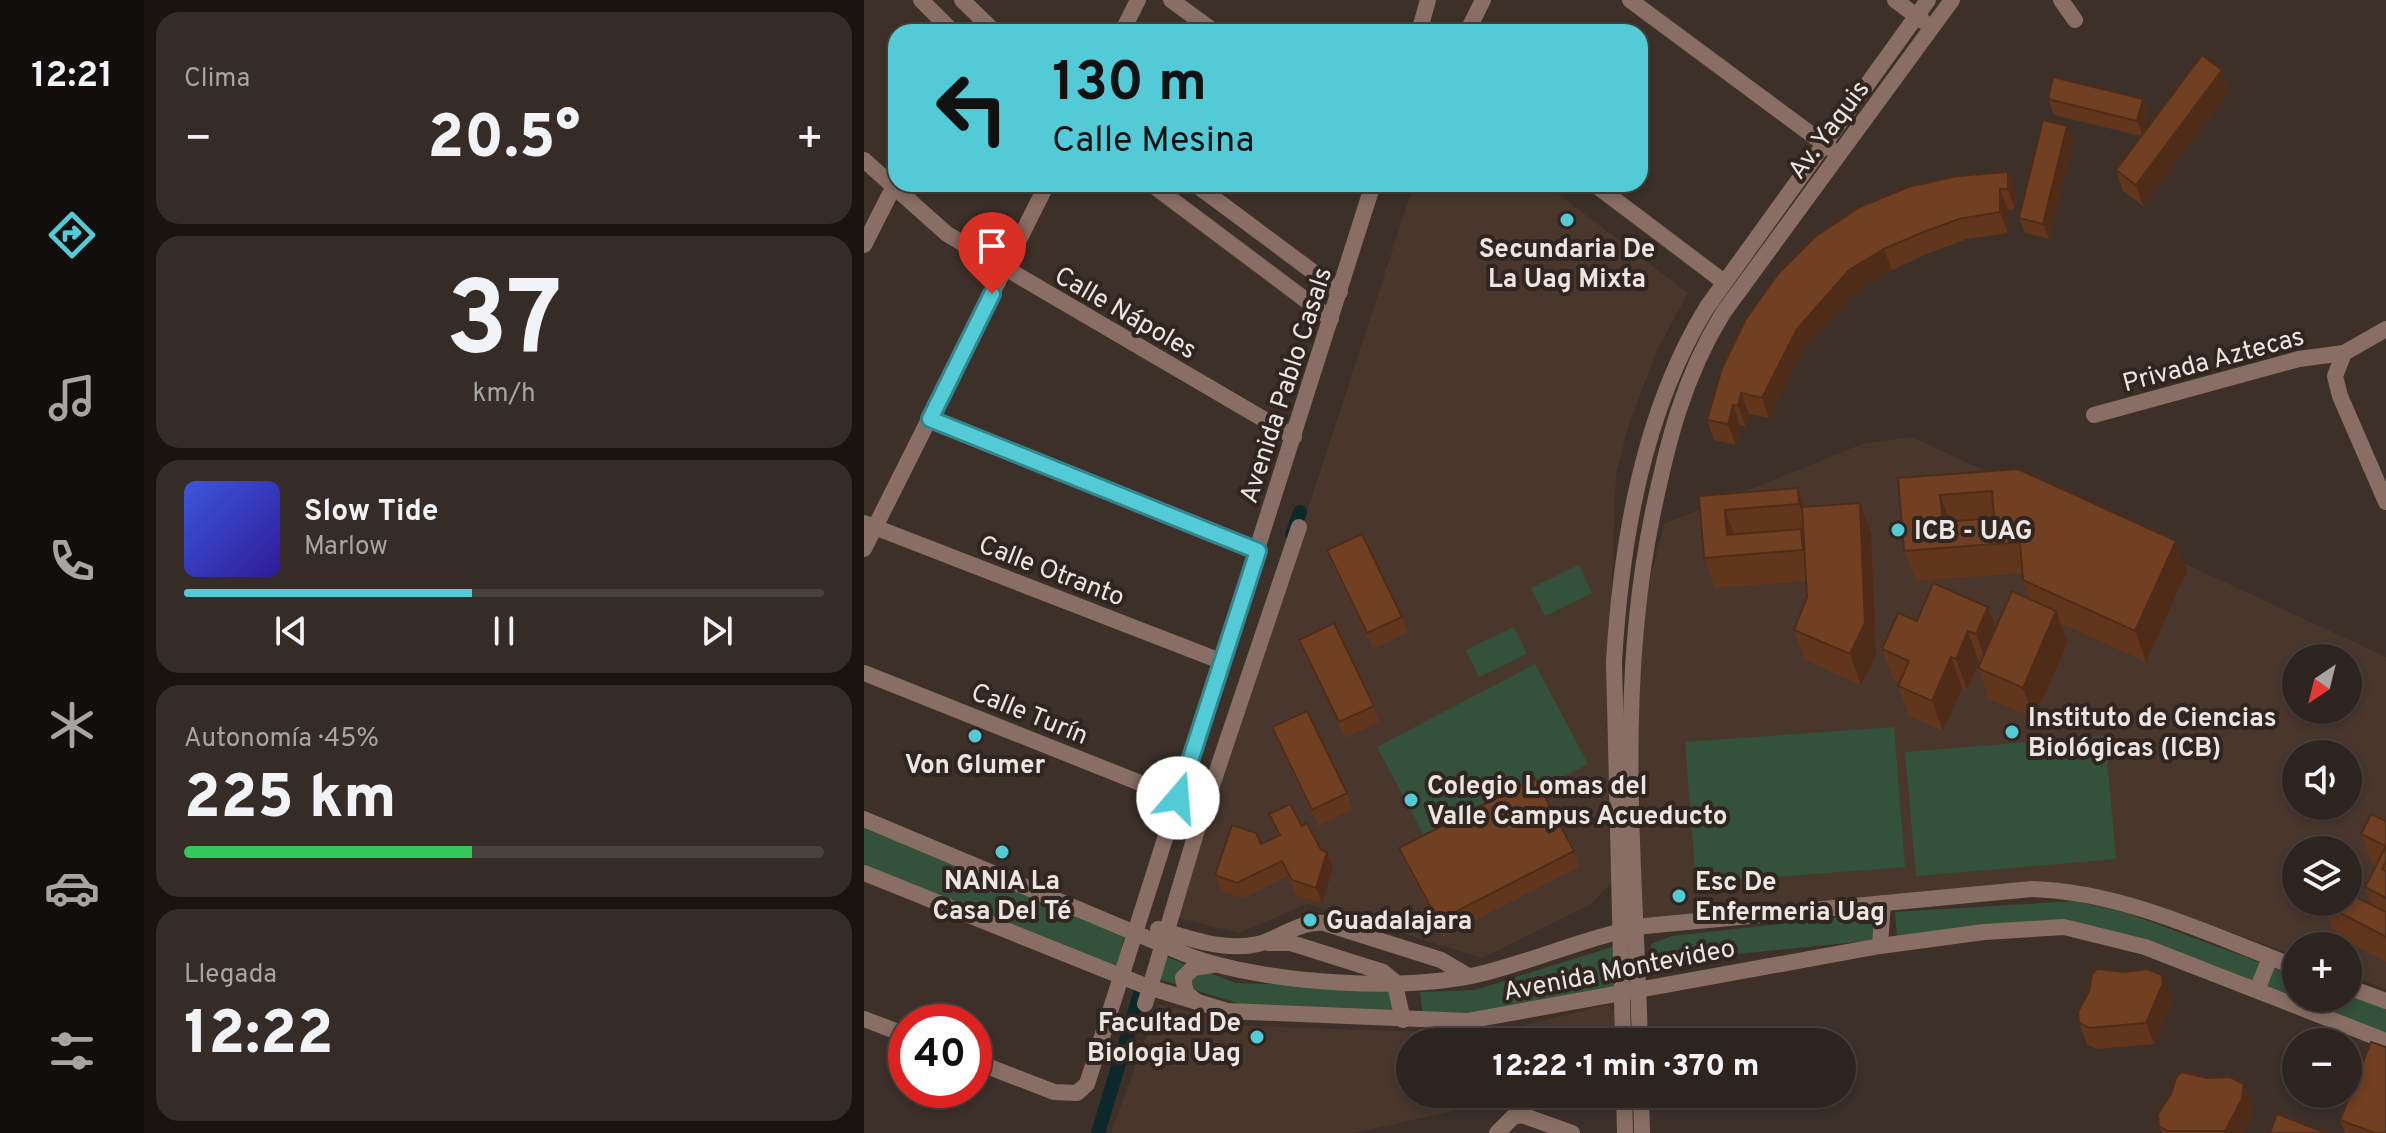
<!DOCTYPE html>
<html lang="es">
<meta charset="utf-8">
<style>
:root{--surface:#2d241f;--page:#352c28;--text:#f1f3f6;--muted:#a7a4a4;--line:#48413d;--accent:#52cbd7}
body{margin:0;font-family:Overpass,sans-serif;background:var(--page);color:var(--text);height:100vh;display:flex;flex-direction:column;font-size:30px;white-space:nowrap}
*{box-sizing:border-box;margin:0}
p{font-size:26px;color:var(--muted)}
.icon{flex:none;width:44px;height:44px;fill:none;stroke:currentColor;stroke-width:2;stroke-linecap:round;stroke-linejoin:round}
.map{position:relative;flex:1;overflow:hidden}
.details{display:flex;flex-direction:column;gap:12px;padding:12px;background:#191411;width:720px}
.details>*{flex:none}
.banner{position:absolute;left:24px;top:24px;width:760px;height:168px;border-radius:24px;box-shadow:0 4px 12px #0003,0 0 0 2px var(--line);background:#52cbd7;color:#111;overflow:hidden}
.needle{width:52px;rotate:215deg}
.fabs{position:absolute;left:1418px;top:644px;display:grid;gap:16px}
.fabs a{display:grid;place-items:center;width:80px;height:80px;border-radius:50%;background:var(--surface);box-shadow:0 4px 12px #0003,0 0 0 2px var(--line);font-size:40px}
.speed{position:absolute;left:24px;top:1004px;display:flex;gap:16px;font-size:40px;font-weight:700;text-align:center}
.speed>*{display:grid;place-content:center;width:104px;height:104px;border-radius:50%;background:var(--surface);box-shadow:0 4px 12px #0003,0 0 0 2px var(--line);line-height:1}
.speed .limit{border:12px solid #d22;background:#fff;color:#111}
.pin{position:absolute;display:grid;place-items:center;width:68px;height:68px;color:#fff;margin:-82px -34px;border-radius:50% 50% 50% 0;rotate:-45deg;box-shadow:0 0 8px #0007}
.pin .icon{rotate:45deg}
.me{position:absolute;width:88px;margin:-44px;rotate:18deg;stroke-linejoin:round;filter:drop-shadow(0 0 6px #0008)}
.turn{display:flex;align-items:center;gap:28px;height:168px;padding:0 32px;font-size:36px}
.turn .icon{width:104px;height:104px;stroke-width:2.5}
.turn b{display:block;font-size:56px;line-height:68px}
.big{font-size:60px;font-weight:800;line-height:1.1}
.details .tile{flex:1;display:flex;flex-direction:column;justify-content:center;gap:12px;min-width:0;padding:0 28px;border-radius:24px;background:var(--page)}
.details .dial{align-items:center;gap:0}
.dial b{font-size:104px;line-height:1}
.song{display:flex;align-items:center;gap:24px}
.cover{width:96px;height:96px;border-radius:12px;background:linear-gradient(135deg,hsl(230 70% 55%),hsl(250 70% 35%))}
.played{height:8px;border-radius:4px;background:linear-gradient(90deg,var(--accent) 45%,var(--line) 45%)}
.keys{display:flex;justify-content:space-around;direction:ltr}
.heat{display:flex;justify-content:space-between;align-items:center;font-size:44px;direction:ltr}
.charge{height:12px;border-radius:6px;background:linear-gradient(90deg,#34c759 45%,var(--line) 0)}
.trip{position:absolute;left:532px;top:1028px;width:460px;height:80px;border-radius:40px;background:var(--surface);box-shadow:0 4px 12px #0003,0 0 0 2px var(--line);font-weight:800;line-height:80px;text-align:center}
main{display:flex;flex:1;min-height:0}
.tab-bar{display:flex;flex-direction:column;width:144px;justify-content:space-around;align-items:center;background:#120e0c;color:var(--muted)}
.tab-bar .icon{width:56px;height:56px}
.tab-bar .active{color:var(--accent)}
.tab-bar b{font-size:36px;color:var(--text)}
.map>svg:first-child{display:block}
.built{fill:#49372d;fill-rule:evenodd}
.green{fill:#33513b}
.lines{fill:none;stroke-linecap:round;stroke-linejoin:round}
.canal{stroke:#0d282a;stroke-width:14}
.minor{stroke:#886e65;stroke-width:16}
.wall{fill:#61361d}
.shaded-wall{fill:#4f2c18}
.building{fill:#713f22;stroke:#4f2c18;stroke-width:2;fill-rule:evenodd}
.route-casing{stroke:#35848c;stroke-width:20}
.route{stroke:#52cbd7;stroke-width:14}
.poi-dot{fill:#52cbd7;stroke:#31261f;stroke-width:3}
.labels{text-anchor:middle;stroke-width:8;stroke-linejoin:round;paint-order:stroke}
.street-label{font-size:26px;fill:#ede5e1;stroke:#31261f}
.poi-label{font-size:26px;font-weight:bold;fill:#ede5e1;stroke:#31261f;text-anchor:start}
</style>
<main>
<nav class="tab-bar">
<b>12:21</b>
<svg class="icon active" aria-label="directions" viewBox="0 0 24 24"><path d="M12 3l9 9-9 9-9-9zM9 14v-3h6M13 9l2 2-2 2"/></svg>
<svg class="icon" aria-label="music" viewBox="0 0 24 24"><path d="M9 18V5l10-2v13"/><circle cx="6" cy="18" r="3"/><circle cx="16" cy="16" r="3"/></svg>
<svg class="icon" aria-label="phone" viewBox="0 0 24 24"><path d="M5 4h4l2 5-3 2q2 4 5 5l2-3 5 2v4C11 20 4 13 5 4z"/></svg>
<svg class="icon" aria-label="climate" viewBox="0 0 24 24"><path d="M12 3v18M4 7l16 10M4 17L20 7"/></svg>
<svg class="icon" aria-label="car" viewBox="0 0 24 24"><path d="M5 17H2v-5l4-1 3-4h7l3 4 3 1v5h-3M9 17h6M6 11h13"/><circle cx="7" cy="17" r="2"/><circle cx="17" cy="17" r="2"/></svg>
<svg class="icon" aria-label="filters" viewBox="0 0 24 24"><path d="M4 7h16M4 17h16"/><circle cx="9" cy="7" r="2"/><circle cx="15" cy="17" r="2"/></svg>
</nav>
<section class="details">
<div class="tile"><p>Clima</p>
<div class="heat"><a>−</a><b class="big">20.5°</b><a>+</a></div>
</div>
<div class="tile dial"><b>37</b><p>km/h</p></div>
<div class="tile">
<div class="song"><i class="cover"></i><div><b>Slow Tide</b><p>Marlow</p></div></div>
<div class="played"></div>
<div class="keys"><svg class="icon" aria-label="previous" viewBox="0 0 24 24"><path d="M18 5L8 12l10 7zM5 5v14"/></svg><svg class="icon" aria-label="pause" viewBox="0 0 24 24"><path d="M8 5v14M16 5v14"/></svg><svg class="icon" aria-label="next" viewBox="0 0 24 24"><path d="M6 5l10 7-10 7zM19 5v14"/></svg></div>
</div>
<div class="tile"><p>Autonomía · 45%</p><b class="big">225 km</b><div class="charge"></div></div>
<div class="tile"><p>Llegada</p><b class="big">12:22</b></div>
</section>
<div class="map">
<svg width="1522" height="1133" viewBox="0 0 1522 1133">
<rect width="100%" height="100%" fill="#3c3029"/>
<!-- built -->
<g class="built">
<polygon points="550,184 681,184 824,293 793,350 765,424 752,474 743,717 747,883 727,904 618,958 443,904 375,933 311,917"/>
<path d="M 1048,437 L 1522,657 L 1522,989 L 1484,975 L 1484,946 L 1432,946 L 1432,956 L 1298,907 L 1250,893 L 1200,886 L 777,919 L 774,629 L 800,524 L 998,444 ZM 1432,658 L 1484,658 L 1484,710 L 1432,710 ZM 1432,754 L 1484,754 L 1484,806 L 1432,806 ZM 1432,850 L 1484,850 L 1484,902 L 1432,902 Z"/>
<polygon points="294,1004 382,1026 625,1034 743,1005 752,1012 753,1042 546,1042 546,1094 665,1094 490,1133 247,1133"/>
</g>
<!-- green -->
<g class="green">
<polygon points="715,565 728,593 681,616 667,588"/>
<polygon points="650,627 663,654 615,677 602,650"/>
<polygon points="671,664 724,764 566,847 513,747"/>
<polygon points="1030,727 1041,867 832,883 821,742"/>
<polygon points="1241,736 1252,859 1052,876 1041,752"/>
<polygon points="0,828 261,933 253,967 0,869"/>
<polygon points="1210,901 1263,913 1432,976 1432,998 1484,998 1484,995 1522,1009 1522,1036 1247,932 1033,938 1031,912"/>
<polygon points="1013,913 1012,940 846,957 789,976 787,944 808,936"/>
<polygon points="754,945 754,987 630,1015 559,1017 556,992 611,990"/>
<polygon points="300,956 372,983 528,988 534,1016 396,1010 291,978"/>
</g>
<g class="lines">
<!-- canal -->
<g class="canal">
<polyline points="428,535 436,512"/>
<polyline points="234,1133 279,984"/>
</g>
<!-- minor -->
<g class="minor">
<polyline points="57,0 89,32"/>
<polyline points="98,0 131,32"/>
<polyline points="307,0 351,32"/>
<polyline points="766,0 967,149"/>
<polyline points="1031,0 1059,21"/>
<polyline points="1197,0 1211,20"/>
<polyline points="258,32 274,0"/>
<polyline points="555,32 564,0"/>
<polyline points="603,32 619,0"/>
<polyline points="0,160 83,234 430,437"/>
<polyline points="287,184 467,319"/>
<polyline points="331,184 476,292"/>
<polyline points="730,184 860,282"/>
<polyline points="0,245 29,188"/>
<polyline points="1522,329 1480,353 1471,376 1476,396 1522,502"/>
<polyline points="1230,415 1435,359 1480,353"/>
<polyline points="66,419 394,551"/>
<polyline points="0,523 359,662"/>
<polyline points="0,549 183,184"/>
<polyline points="0,673 314,798"/>
<path d="M 0,819 L 328,957 C 404,984 546,993 624,972 C 677,958 727,936 781,926 L 1168,889 C 1261,892 1346,935 1432,967"/>
<polyline points="0,873 284,987 363,1011 603,1021 1016,946 1120,932 1200,927 1281,947 1522,1041"/>
<path d="M 294,929 C 324,938 361,952 394,944 C 417,938 434,921 460,923 L 577,960 L 604,976"/>
<polyline points="404,943 427,943 519,972 530,981 539,1020"/>
<polyline points="1016,946 1019,903"/>
<polyline points="1484,987 1522,1001"/>
<polyline points="1393,990 1406,958"/>
<polyline points="333,1002 322,993 319,978 329,968 349,965"/>
<polyline points="281,1004 332,833 435,527"/>
<polyline points="0,1019 42,1035"/>
<path d="M 759,1042 L 750,662 C 757,542 779,411 843,307 L 1064,0"/>
<path d="M 776,1042 C 771,864 752,694 788,517 C 803,444 819,378 859,313 L 1088,0"/>
<polyline points="110,1061 190,1092 213,1093 223,1084 509,184"/>
<polyline points="760,1094 761,1133"/>
<polyline points="777,1094 778,1133"/>
<polyline points="633,1133 649,1117 658,1115 708,1133"/>
</g>
</g>
<!-- wall -->
<g class="wall">
<polygon points="1358,70 1366,91 1279,206 1259,191 1252,170 1277,136 1190,115 1184,99 1279,99 1284,114 1280,132"/>
<polygon points="1203,126 1209,141 1185,239 1161,233 1155,218"/>
<polygon points="1144,172 1152,193 1151,210 1144,210 1144,233 1103,239 1065,253 1028,270 993,291 940,349 905,418 885,414 882,427 876,425 872,445 850,440 843,420 882,319"/>
<polygon points="1154,469 1323,571 1282,662 1197,623 1204,642 1170,718 1125,699 1114,668 1116,662 1115,662 1103,690 1098,688 1079,731 1045,716 1034,686 1035,682 1029,680 1018,649 1053,621 1124,607 1132,628 1166,600 1159,580 1159,573 1052,581 1040,551 1034,478"/>
<polygon points="934,488 940,507 1007,533 1012,654 997,685 941,660 930,630 943,597 942,581 851,588 840,558 835,496"/>
<polygon points="463,550 538,617 544,632 509,649 469,566"/>
<polygon points="435,640 510,706 515,722 481,738 441,655"/>
<polygon points="408,727 483,793 488,809 454,826 414,743"/>
<polygon points="405,814 438,826 469,868 458,903 433,896 424,876 379,898 357,891 351,875 397,844 414,836"/>
<polygon points="1522,821 1522,962 1470,934 1459,904 1508,905 1501,887 1512,866 1508,864 1497,834"/>
<polygon points="535,848 710,851 715,867 579,937 541,864"/>
<polygon points="1225,991 1305,996 1307,1003 1290,1044 1233,1049 1223,1044 1215,1023"/>
<polygon points="1388,1105 1386,1120 1379,1133 1298,1133 1295,1126"/>
<polygon points="1476,1120 1522,1133 1481,1133"/>
</g>
<!-- shaded-wall -->
<g class="shaded-wall">
<polygon points="1358,70 1366,91 1279,206 1272,185"/>
<polygon points="1279,99 1284,114 1279,137 1273,121"/>
<polygon points="1203,126 1209,141 1185,239 1179,224"/>
<polygon points="1144,172 1152,193 1151,210 1144,189"/>
<polygon points="1136,189 1144,210 1144,233 1136,212"/>
<polygon points="1020,249 1028,270 993,291 940,349 905,418 898,398 933,329 985,270"/>
<polygon points="877,393 885,414 882,427 874,406"/>
<polygon points="869,405 876,425 872,445 864,424"/>
<polygon points="934,488 945,519 946,535 935,504"/>
<polygon points="1076,495 1088,526 1079,522"/>
<polygon points="996,503 1007,533 1012,654 997,685 986,654"/>
<polygon points="861,510 872,540 863,535"/>
<polygon points="1312,541 1323,571 1282,662 1271,631"/>
<polygon points="1124,607 1135,637 1123,665 1112,634"/>
<polygon points="1192,611 1204,642 1170,718 1159,688"/>
<polygon points="1104,631 1115,662 1103,690 1092,659"/>
<polygon points="1087,657 1098,688 1079,731 1068,701"/>
<polygon points="463,852 469,868 458,903 452,888"/>
<polygon points="1298,975 1307,1003 1290,1044 1282,1023"/>
<polygon points="1380,1084 1388,1105 1386,1120 1379,1133 1362,1133 1361,1131"/>
</g>
<!-- building -->
<g class="building">
<polygon points="1338,55 1358,70 1272,185 1252,170"/>
<polygon points="1189,77 1279,99 1273,121 1184,99"/>
<polygon points="1179,120 1203,126 1179,224 1155,218"/>
<polygon points="1144,172 1144,189 1136,189 1136,212 1095,219 1057,233 1020,249 985,270 933,329 898,398 877,393 874,406 869,405 864,424 843,420 858,368 882,319 914,274 952,236 996,207 1044,187 1093,176"/>
<path d="M 1154,469 L 1312,541 L 1271,631 L 1159,580 L 1156,542 L 1040,551 L 1034,478 ZM 1128,491 L 1130,518 L 1079,522 L 1076,495 Z"/>
<polygon points="934,488 935,504 861,510 863,535 937,529 939,550 840,558 835,496"/>
<polygon points="996,503 1001,623 986,654 930,630 943,597 938,507"/>
<polygon points="498,534 538,617 503,633 463,550"/>
<polygon points="1069,583 1124,607 1112,634 1104,631 1092,659 1087,657 1068,701 1034,686 1045,661 1018,649 1034,613 1053,621"/>
<polygon points="1148,591 1192,611 1159,688 1114,668"/>
<polygon points="470,623 510,706 475,722 435,640"/>
<polygon points="443,711 483,793 448,810 408,727"/>
<polygon points="671,778 710,851 574,921 535,848"/>
<polygon points="426,804 438,826 443,823 457,850 463,852 452,888 428,880 418,861 373,883 351,875 368,825 392,833 397,844 416,835 405,814"/>
<polygon points="1507,814 1522,821 1522,861 1518,869 1522,871 1522,898 1501,887 1522,846 1497,834"/>
<polygon points="1484,893 1522,912 1522,937 1459,904 1460,902 1484,902"/>
<polygon points="1233,969 1260,972 1283,969 1298,975 1299,983 1282,1023 1225,1028 1215,1023 1214,1012 1225,991 1228,974"/>
<polygon points="1507,1042 1522,1047 1522,1133 1511,1133 1476,1120"/>
<polygon points="1317,1072 1343,1078 1366,1077 1380,1084 1378,1099 1361,1131 1304,1131 1295,1126 1294,1114 1307,1094 1312,1078"/>
<polygon points="1413,1114 1462,1133 1406,1133"/>
</g>
<g class="lines">
<!-- route casing -->
<g class="route-casing">
<polyline id="route" points="128,294 66,419 394,551 314,798"/>
</g>
<!-- route -->
<use href="#route" class="route"/>
</g>
<!-- markers -->
<g class="poi-dot">
<circle cx="703" cy="220" r="8"/>
<circle cx="1034" cy="530" r="8"/>
<circle cx="1148" cy="732" r="8"/>
<circle cx="111" cy="736" r="8"/>
<circle cx="547" cy="800" r="8"/>
<circle cx="138" cy="852" r="8"/>
<circle cx="815" cy="896" r="8"/>
<circle cx="446" cy="920" r="8"/>
<circle cx="393" cy="1037" r="8"/>
</g>
<g class="labels">
<!-- street labels -->
<g class="street-label">
<text transform="translate(964 129) rotate(-53)" y="9">Av. Yaquis</text>
<text transform="translate(262 312) rotate(30)" y="9">Calle Nápoles</text>
<text transform="translate(1349 359) rotate(-15)" y="9">Privada Aztecas</text>
<text transform="translate(421 385) rotate(-72)" y="9">Avenida Pablo Casals</text>
<text transform="translate(188 570) rotate(21)" y="9">Calle Otranto</text>
<text transform="translate(166 713) rotate(22)" y="9">Calle Turín</text>
<text transform="translate(755 969) rotate(-11)" y="9">Avenida Montevideo</text>
</g>
<!-- poi labels -->
<g class="poi-label">
<text x="703" y="257" text-anchor="middle">Secundaria De<tspan x="703" dy="30">La Uag Mixta</tspan></text>
<text x="1050" y="539">ICB - UAG</text>
<text x="1164" y="726">Instituto de Ciencias<tspan x="1164" dy="30">Biológicas (ICB)</tspan></text>
<text x="111" y="773" text-anchor="middle">Von Glumer</text>
<text x="563" y="794">Colegio Lomas del<tspan x="563" dy="30">Valle Campus Acueducto</tspan></text>
<text x="138" y="889" text-anchor="middle">NANIA La<tspan x="138" dy="30">Casa Del Té</tspan></text>
<text x="831" y="890">Esc De<tspan x="831" dy="30">Enfermeria Uag</tspan></text>
<text x="462" y="929">Guadalajara</text>
<text x="377" y="1031" text-anchor="end">Facultad De<tspan x="377" dy="30">Biologia Uag</tspan></text>
</g>
</g>
</svg>
<div class="fabs">
<a><svg class="needle" viewBox="-14 -14 28 28"><path d="M0-13l5 13h-10z" fill="#e53935"/><path d="M0 13l5-13h-10z" fill="#a7a4a4"/></svg></a>
<a><svg class="icon" aria-label="sound" viewBox="0 0 24 24"><path d="M4 9h4l5-4v14l-5-4H4zM17 9q2 3 0 6"/></svg></a>
<a><svg class="icon" aria-label="layers" viewBox="0 0 24 24"><path d="M12 4l9 5-9 5-9-5zM3 14l9 5 9-5"/></svg></a>
<a>+</a>
<a>−</a>
</div>
<div class="speed"><div class="limit">40</div></div>
<div class="pin" style="left:128px;top:294px;background:#d93025"><svg class="icon" aria-label="arrive" viewBox="0 0 24 24"><path d="M6 21V4h12l-3 4 3 4H6"/></svg></div>
<svg class="me" style="left:314px;top:798px" viewBox="-20 -20 40 40"><circle r="19" fill="#fff"/><path d="M0-13L10 11 0 6-10 11z" fill="#52cbd7"/></svg>
<div class="trip">12:22 · 1 min · 370 m</div>
<div class="banner">
<div class="turn"><svg class="icon" aria-label="left" viewBox="0 0 24 24"><path d="M17 20v-9H6M10 6l-5 5 5 5"/></svg><div><b>130 m</b>Calle Mesina</div></div>
</div>
</div>
</main>
